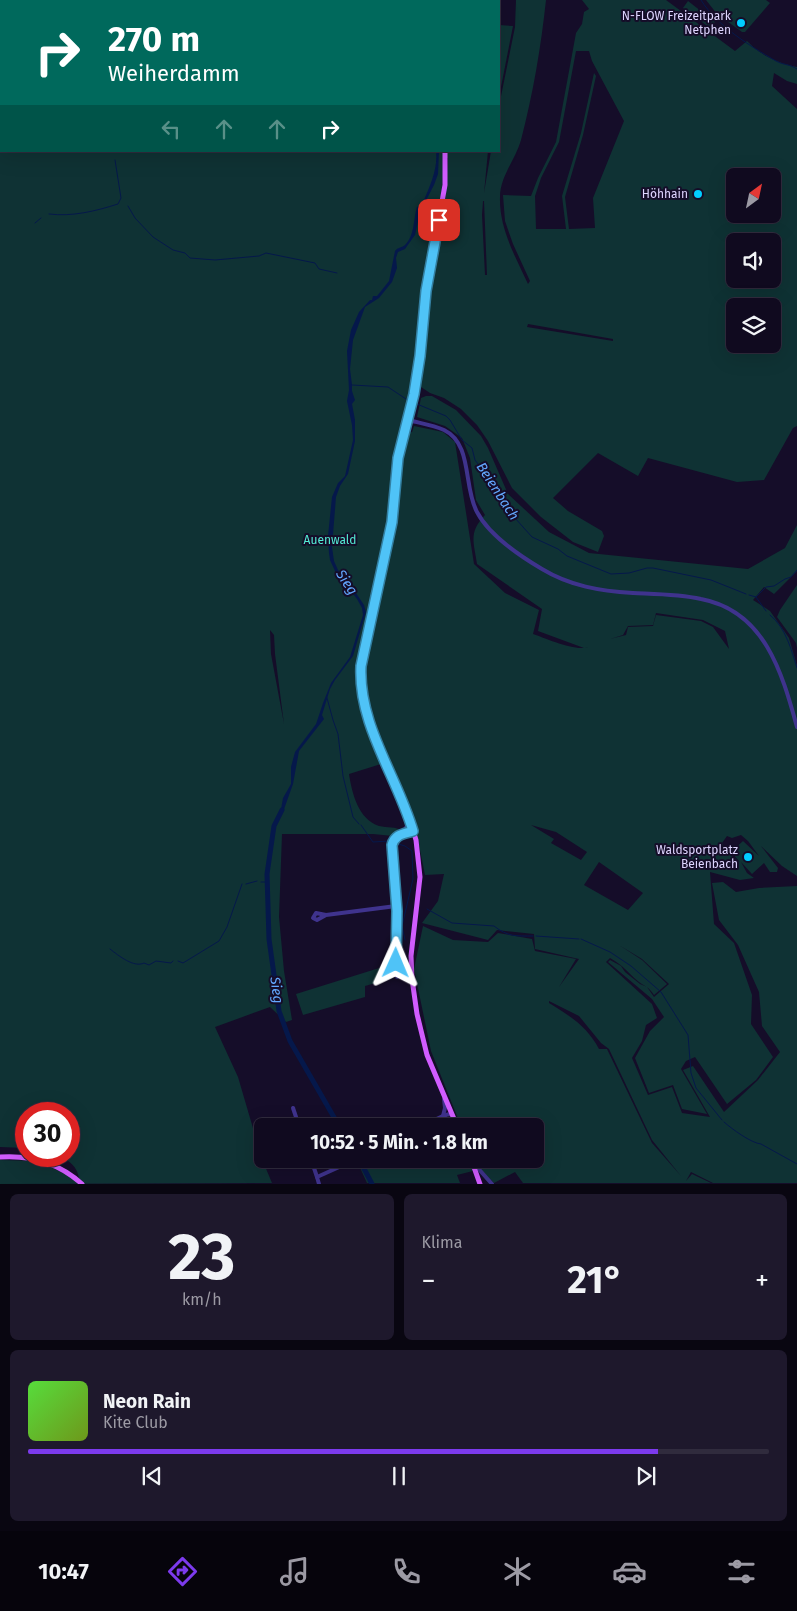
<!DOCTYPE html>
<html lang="de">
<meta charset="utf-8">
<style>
:root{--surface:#100a1f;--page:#1e182c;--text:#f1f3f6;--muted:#9c9aa4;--line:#302b3d;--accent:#7c3aed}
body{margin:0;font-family:"Fira Sans",sans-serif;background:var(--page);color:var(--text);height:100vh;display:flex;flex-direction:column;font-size:19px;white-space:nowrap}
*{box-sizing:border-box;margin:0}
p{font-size:16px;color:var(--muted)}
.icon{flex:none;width:28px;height:28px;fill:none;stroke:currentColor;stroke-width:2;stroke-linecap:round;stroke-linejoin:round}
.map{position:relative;height:1184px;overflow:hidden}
.side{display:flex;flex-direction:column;gap:10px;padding:10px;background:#090611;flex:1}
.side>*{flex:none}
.top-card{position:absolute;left:0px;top:0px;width:500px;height:152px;box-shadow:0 5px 20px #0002,0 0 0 1px var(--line);background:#00695c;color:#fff;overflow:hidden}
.needle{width:32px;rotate:33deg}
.buttons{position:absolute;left:726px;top:168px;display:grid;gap:10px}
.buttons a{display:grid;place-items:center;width:55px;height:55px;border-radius:8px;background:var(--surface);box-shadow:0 5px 20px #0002,0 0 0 1px var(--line);font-size:25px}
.speed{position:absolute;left:15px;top:1102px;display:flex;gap:10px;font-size:25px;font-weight:700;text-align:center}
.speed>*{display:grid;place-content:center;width:65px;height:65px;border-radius:50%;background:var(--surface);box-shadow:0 5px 20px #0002,0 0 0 1px var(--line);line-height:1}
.speed .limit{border:8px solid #d22;background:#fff;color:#111}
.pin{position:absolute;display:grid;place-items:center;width:42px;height:42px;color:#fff;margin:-21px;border-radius:10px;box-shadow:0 2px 8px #0006}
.me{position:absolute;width:55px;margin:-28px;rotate:1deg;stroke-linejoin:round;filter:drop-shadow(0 0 4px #0008)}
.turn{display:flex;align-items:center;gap:18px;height:105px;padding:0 25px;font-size:22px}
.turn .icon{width:65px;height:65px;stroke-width:2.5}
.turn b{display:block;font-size:35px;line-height:42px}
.lanes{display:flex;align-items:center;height:48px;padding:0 25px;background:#0003;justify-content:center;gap:25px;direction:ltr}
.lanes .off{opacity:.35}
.big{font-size:38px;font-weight:700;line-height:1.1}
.side .tile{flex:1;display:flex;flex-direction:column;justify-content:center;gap:8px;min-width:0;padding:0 18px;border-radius:8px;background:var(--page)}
.side .dial{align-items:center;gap:0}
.dial b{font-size:65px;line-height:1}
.song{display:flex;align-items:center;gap:15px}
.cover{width:60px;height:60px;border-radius:8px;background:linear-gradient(135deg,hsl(110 70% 55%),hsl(80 70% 35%))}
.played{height:5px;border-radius:2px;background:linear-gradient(90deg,var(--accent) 85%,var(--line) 85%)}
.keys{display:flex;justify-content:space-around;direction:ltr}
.heat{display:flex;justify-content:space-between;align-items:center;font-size:28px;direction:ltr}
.side .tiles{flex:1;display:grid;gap:10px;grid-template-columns:1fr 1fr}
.tile:last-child{grid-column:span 2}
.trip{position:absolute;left:254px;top:1118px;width:290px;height:50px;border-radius:8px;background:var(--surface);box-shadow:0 5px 20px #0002,0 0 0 1px var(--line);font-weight:700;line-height:50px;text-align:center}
.tab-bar{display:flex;height:80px;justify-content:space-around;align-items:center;background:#06040c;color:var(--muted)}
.tab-bar .icon{width:35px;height:35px}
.tab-bar .selected{color:var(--accent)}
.tab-bar b{font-size:22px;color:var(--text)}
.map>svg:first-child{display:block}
.green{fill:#0f3234;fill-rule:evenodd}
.water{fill:#05184b}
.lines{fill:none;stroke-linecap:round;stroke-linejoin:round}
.stream{stroke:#05184b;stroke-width:1}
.river{stroke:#05184b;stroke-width:5}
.minor{stroke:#3f338d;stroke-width:4}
.major{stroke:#d15cff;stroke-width:5}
.route-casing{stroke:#337fa1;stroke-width:12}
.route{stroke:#4fc3f7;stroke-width:9}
.poi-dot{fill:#01ceff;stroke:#150d29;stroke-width:2}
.labels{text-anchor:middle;stroke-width:4;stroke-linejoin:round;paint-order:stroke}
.poi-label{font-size:12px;fill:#ded5ff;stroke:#150d29;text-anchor:end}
.park-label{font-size:12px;fill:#54ecd5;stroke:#150d29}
.water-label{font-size:14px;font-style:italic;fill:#63a8ff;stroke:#150d29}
</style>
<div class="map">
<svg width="797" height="1184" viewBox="0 0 797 1184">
<rect width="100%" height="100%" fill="#150d29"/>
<!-- green -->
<g class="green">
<path d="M 0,0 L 332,0 L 332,1 L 1,1 L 1,151 L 488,151 L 484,193 L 491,151 L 499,151 L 499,106 L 515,27 L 516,0 L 546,0 C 541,47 533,94 521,140 C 516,159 500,176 500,197 C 499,228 515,256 528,284 L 530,281 L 513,244 L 505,221 L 503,195 L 531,196 L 538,178 L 556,142 L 576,33 L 582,24 L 584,12 L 589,9 L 582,0 L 666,0 L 735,51 L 747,41 C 760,55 778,63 797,67 L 797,84 L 787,81 L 774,73 L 772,86 L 797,109 L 797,426 L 793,428 L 764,480 L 737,482 L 648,458 L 638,476 L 598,453 L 553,498 L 568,511 L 602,531 L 604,536 L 598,552 L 573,542 L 541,517 L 512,488 L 488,441 L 477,425 L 461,409 L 444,398 L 430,393 L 418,385 L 435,250 L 445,202 L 448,158 L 444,158 L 442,195 L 423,285 L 424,295 L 416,367 L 397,457 L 389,526 L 380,560 L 371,605 L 359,659 L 360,702 L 376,743 L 381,764 L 349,774 C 352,793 358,819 379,826 C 387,828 396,826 402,831 L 393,836 L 373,834 L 282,834 L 279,917 L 284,971 L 292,1020 L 286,1022 L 270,1007 L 215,1027 L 238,1077 L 262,1159 L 272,1183 L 0,1184 L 0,1160 L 37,1161 L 76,1179 L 79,1179 C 78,1167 69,1160 58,1156 L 69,1156 L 69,1114 L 26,1114 L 26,1148 L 0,1147 ZM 576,51 L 589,51 L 592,61 L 624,121 L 593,198 L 595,228 L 569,229 L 565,197 L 583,135 L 596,76 L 594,73 L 581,133 L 562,196 L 566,229 L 536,229 L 535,196 L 541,178 L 559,142 ZM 735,176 L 772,176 L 772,214 L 735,214 ZM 483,201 L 484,201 L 487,275 L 485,275 L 482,215 ZM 735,241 L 772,241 L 772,279 L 735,279 ZM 735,306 L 772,306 L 772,344 L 735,344 ZM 528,324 L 613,339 L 613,341 L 527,327 ZM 270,630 L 274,635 L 275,654 L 284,724 L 271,654 Z"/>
<polygon points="706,0 766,0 770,3 745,32 742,32 717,14"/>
<polygon points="688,1 715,22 710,28 683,8"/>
<polygon points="499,25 513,26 499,97"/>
<path d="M 426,396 L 432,396 L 456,410 L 481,436 L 488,448 L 508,494 L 549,532 L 589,553 L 748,569 L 785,548 L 797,525 L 797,571 L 774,594 L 764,587 L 753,600 L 770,611 L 789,638 L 797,666 L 797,876 L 782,866 L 761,846 L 778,868 L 777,872 L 770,872 L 764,863 L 752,874 L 741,862 L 747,873 L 754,878 L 740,880 L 710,872 L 714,924 L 734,943 L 752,995 L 751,1024 L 773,1057 L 756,1080 L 727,1104 L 695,1057 L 686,1061 L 681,1069 L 707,1114 L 682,1109 L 673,1085 L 649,1093 L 635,1058 L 650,1031 L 664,1017 L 652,999 L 608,962 L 610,960 L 621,966 L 625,972 L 640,984 L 647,987 L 654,997 L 669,984 L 642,959 L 619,945 L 642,960 L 667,984 L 654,995 C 648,986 646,987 639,982 C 628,973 623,965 610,958 L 606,962 L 652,1004 L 657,1018 L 646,1025 L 642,1041 L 632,1058 L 648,1095 L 672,1087 L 682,1113 L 710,1117 L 683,1070 L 693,1066 L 724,1112 L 758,1080 L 780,1052 L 762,1026 L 759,992 L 738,945 L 719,920 L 712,883 L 723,882 L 736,892 L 759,888 L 797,886 L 797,1183 L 713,1183 L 691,1172 L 686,1181 L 692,1174 L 711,1183 L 523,1183 L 515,1172 L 494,1183 L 478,1167 L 475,1159 L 535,1159 L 535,1126 L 461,1126 L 431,1051 L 414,969 L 423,926 L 453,940 L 488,942 L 498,933 L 532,939 L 535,951 L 576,959 L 559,987 L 579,959 L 535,949 L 534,934 L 497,930 L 488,940 L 422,923 L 438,901 L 444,874 L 425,875 L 416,830 L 365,699 L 363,679 L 365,659 L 392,539 L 399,496 L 401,461 L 408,433 L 412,432 L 414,426 L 443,432 L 455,442 L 474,564 L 505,593 L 539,610 L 533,634 C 545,638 576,652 588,647 L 584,648 L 538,631 L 542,609 L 477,564 C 474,542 468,533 485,515 L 476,500 L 470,458 L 462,438 L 445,426 L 417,417 L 421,398 ZM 656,613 L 703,620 L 725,631 L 729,649 L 713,627 L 701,621 L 656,615 L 653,626 L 628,627 L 626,635 L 610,639 L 623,635 L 628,626 L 653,625 ZM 531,825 L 556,832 L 587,852 L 581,860 L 551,843 L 554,839 ZM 741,835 L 748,841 L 759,856 L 743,841 L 731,852 L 740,862 L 728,853 L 722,843 L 727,836 L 732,838 ZM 599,862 L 643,893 L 628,910 L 584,885 ZM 549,1001 L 579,1016 L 601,1043 L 609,1049 L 652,1140 L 681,1176 L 652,1143 L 607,1049 L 599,1049 C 587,1026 570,1016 549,1003 Z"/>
<polygon points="797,585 797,648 796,643 777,617 780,610"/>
<polygon points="392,964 393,978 365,986 365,997 303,1015 296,994"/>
<polygon points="361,1159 467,1159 473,1171 457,1175 460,1183 367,1183 357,1161"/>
</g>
<!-- water -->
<path class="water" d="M 436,151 L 439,151 L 438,174 L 434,185 L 420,212 L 415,235 L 405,249 L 398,252 L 396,258 L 397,268 L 392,282 L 379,298 L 365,307 L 353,340 L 350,369 L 352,385 L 352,391 L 355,400 L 352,404 L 355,420 L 355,441 L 348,474 L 340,486 L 336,497 L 332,547 L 334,561 L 338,570 L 356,593 L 364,605 L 366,612 L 353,656 L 335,680 L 330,689 L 322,715 L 324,719 L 299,751 L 293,784 L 283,812 L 280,815 L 283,798 L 291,784 L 291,767 L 295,752 L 316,724 L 323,703 L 331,683 L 350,657 L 363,615 L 362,608 L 357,599 L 335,571 L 330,560 L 329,553 L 328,536 L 332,497 L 338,483 L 345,476 L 353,440 L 352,425 L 347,401 L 349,390 L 347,351 L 351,330 L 359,312 L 370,300 L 372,300 L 373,296 L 377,296 L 389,281 L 395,251 C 398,247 401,248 405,245 C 415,235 413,220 417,207 L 420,206 L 420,204 L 423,202 C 430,186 438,169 436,151 Z"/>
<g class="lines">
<!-- stream -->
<g class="stream">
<path d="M 701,0 C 717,26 750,46 776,61 C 783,65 790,64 797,69"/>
<polyline points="128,206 135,218 153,237 173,250 185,253 190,258 215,260 259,256 266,253 315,263 319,269 337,273"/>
<path d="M 49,214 C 72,217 96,211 118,204 L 121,198 L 115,160"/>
<polyline points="35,223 41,218"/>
<polyline points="352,385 388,387 409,401"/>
<polyline points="412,402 446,416 450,420 462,440 472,448 475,460 501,494 506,508 532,537 558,549 567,556 611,574 629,573 647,568 653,568 711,580 746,594"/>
<polyline points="749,595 756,597 766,611"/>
<polyline points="756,597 766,587 774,586 785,579 791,577 797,570"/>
<path d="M 770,615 C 786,628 791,649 797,668"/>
<polyline points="327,698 333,720 338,734 343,776 353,817 359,824"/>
<polyline points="361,825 373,842 389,841"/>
<polyline points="395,843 405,846 412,851 413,879 402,926 405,940"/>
<polyline points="261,882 267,882"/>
<polyline points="246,884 257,881"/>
<path d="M 427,909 L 452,923 L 494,926 C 508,937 516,936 533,936"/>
<polyline points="536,936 579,939"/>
<polyline points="581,939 610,952 631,966 661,992 688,1035 691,1073 696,1088 722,1120"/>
<path d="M 110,949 C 119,956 134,968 144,963 L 149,965 L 156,961 L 171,963 L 173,961"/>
<polyline points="178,961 183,963 219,941 227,927 242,884"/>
<path d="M 724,1122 C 732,1129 751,1143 761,1144 L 797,1164"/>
</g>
<!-- river -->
<g class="river">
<polyline points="282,810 274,826 267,874 269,939 279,1011 290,1041 339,1126"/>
<polyline points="359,1159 372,1184"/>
</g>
<!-- minor -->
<g class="minor">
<polyline points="383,0 383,1"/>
<path d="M 408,420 C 419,423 433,425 444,430 C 473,444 463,487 477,512 C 489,535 520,556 542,569 C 570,586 600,591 633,593 C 655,594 679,594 701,599 C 765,611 782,673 797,727"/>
<polyline points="402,834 407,826 408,819"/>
<polyline points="326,915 317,920 313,918 316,913 326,915 396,906"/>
<path d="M 397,977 L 397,911 L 392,845 C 395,834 404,834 413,831"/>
<polyline points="293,1108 299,1126"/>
<polyline points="443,1116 445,1108 444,1099"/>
<path d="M 424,1126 C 432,1122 443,1114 451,1114"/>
<polyline points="311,1159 317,1177"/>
<polyline points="473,1165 476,1166 492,1184"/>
<polyline points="319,1184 317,1177 357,1159"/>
</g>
<!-- major -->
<g class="major">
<polyline points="445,0 445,1"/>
<polyline points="445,151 445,185 426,291 419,366 414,393 397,457 392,522 363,651 361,681 364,706 369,722 407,811 416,840 420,877 411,956 412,979 417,1014 427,1055 457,1126"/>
<path d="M 0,1157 C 30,1155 59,1163 82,1184"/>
<polyline points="471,1159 480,1184"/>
</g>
</g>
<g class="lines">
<!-- route casing -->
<g class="route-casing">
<path id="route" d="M 396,963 L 397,911 L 392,845 C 395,834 404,834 413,831 C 397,776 358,725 361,666 L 392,522 L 398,458 L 414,394 L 420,356 L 426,291 L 439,220"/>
</g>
<!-- route -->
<use href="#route" class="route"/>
</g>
<!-- markers -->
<g class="poi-dot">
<circle cx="741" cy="23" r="5"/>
<circle cx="698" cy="194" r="5"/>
<circle cx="748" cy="857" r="5"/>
</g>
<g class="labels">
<!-- poi labels -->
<g class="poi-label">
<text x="731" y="20">N-FLOW Freizeitpark<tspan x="731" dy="14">Netphen</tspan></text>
<text x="688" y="198">Höhhain</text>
<text x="738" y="854">Waldsportplatz<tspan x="738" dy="14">Beienbach</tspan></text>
</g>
<!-- park labels -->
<g class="park-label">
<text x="330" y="544">Auenwald</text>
</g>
<!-- water labels -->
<g class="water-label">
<text transform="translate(498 491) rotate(57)" y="5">Beienbach</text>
<text transform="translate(347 582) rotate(56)" y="5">Sieg</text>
<text transform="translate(277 990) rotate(82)" y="5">Sieg</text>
</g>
</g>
</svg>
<div class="buttons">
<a><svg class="needle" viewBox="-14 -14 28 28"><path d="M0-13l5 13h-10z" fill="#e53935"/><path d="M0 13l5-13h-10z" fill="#9c9aa4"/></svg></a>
<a><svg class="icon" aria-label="sound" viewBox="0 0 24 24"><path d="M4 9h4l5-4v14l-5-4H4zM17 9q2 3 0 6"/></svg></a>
<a><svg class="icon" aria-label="layers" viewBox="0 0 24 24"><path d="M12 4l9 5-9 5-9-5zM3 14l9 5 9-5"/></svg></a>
</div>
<div class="speed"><div class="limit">30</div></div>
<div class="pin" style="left:439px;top:220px;background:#d93025"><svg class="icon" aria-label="arrive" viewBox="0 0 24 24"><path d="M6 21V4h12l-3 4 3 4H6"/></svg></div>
<svg class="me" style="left:396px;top:963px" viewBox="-20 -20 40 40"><path d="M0-17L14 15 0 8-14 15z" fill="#4fc3f7" stroke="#fff" stroke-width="4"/></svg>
<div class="trip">10:52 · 5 Min. · 1.8 km</div>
<div class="top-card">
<div class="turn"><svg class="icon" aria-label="right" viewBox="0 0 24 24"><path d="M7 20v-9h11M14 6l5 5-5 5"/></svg><div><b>270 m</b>Weiherdamm</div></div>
<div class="lanes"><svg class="icon off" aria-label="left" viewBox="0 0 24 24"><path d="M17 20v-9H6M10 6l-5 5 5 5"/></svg><svg class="icon off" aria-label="ahead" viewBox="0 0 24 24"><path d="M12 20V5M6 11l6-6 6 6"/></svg><svg class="icon off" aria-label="ahead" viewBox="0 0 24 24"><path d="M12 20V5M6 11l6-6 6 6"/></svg><svg class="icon" aria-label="right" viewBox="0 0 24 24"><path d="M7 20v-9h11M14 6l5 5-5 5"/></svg></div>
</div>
</div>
<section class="side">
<div class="tiles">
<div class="tile dial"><b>23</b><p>km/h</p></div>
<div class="tile"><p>Klima</p>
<div class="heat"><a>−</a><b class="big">21°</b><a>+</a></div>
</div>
<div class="tile">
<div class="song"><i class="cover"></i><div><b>Neon Rain</b><p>Kite Club</p></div></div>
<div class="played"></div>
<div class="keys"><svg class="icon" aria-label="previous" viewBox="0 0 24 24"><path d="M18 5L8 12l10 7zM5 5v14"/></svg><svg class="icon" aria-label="pause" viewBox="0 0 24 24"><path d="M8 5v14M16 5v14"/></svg><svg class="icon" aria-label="next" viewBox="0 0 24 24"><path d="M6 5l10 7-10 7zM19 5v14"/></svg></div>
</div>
</div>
</section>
<nav class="tab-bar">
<b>10:47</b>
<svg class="icon selected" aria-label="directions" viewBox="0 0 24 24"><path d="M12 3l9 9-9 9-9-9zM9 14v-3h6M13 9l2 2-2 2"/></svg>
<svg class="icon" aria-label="music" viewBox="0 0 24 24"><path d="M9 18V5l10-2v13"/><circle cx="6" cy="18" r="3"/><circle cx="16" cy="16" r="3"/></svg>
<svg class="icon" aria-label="phone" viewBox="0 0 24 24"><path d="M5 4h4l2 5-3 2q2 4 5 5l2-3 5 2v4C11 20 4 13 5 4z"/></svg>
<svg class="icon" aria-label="climate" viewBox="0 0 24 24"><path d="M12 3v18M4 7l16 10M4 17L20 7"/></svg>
<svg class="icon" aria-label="car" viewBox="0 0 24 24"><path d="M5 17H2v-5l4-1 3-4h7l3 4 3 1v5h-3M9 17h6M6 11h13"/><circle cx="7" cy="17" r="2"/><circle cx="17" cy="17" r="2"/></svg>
<svg class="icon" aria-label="filters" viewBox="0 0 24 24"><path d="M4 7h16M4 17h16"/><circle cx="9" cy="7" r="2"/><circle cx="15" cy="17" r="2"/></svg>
</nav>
